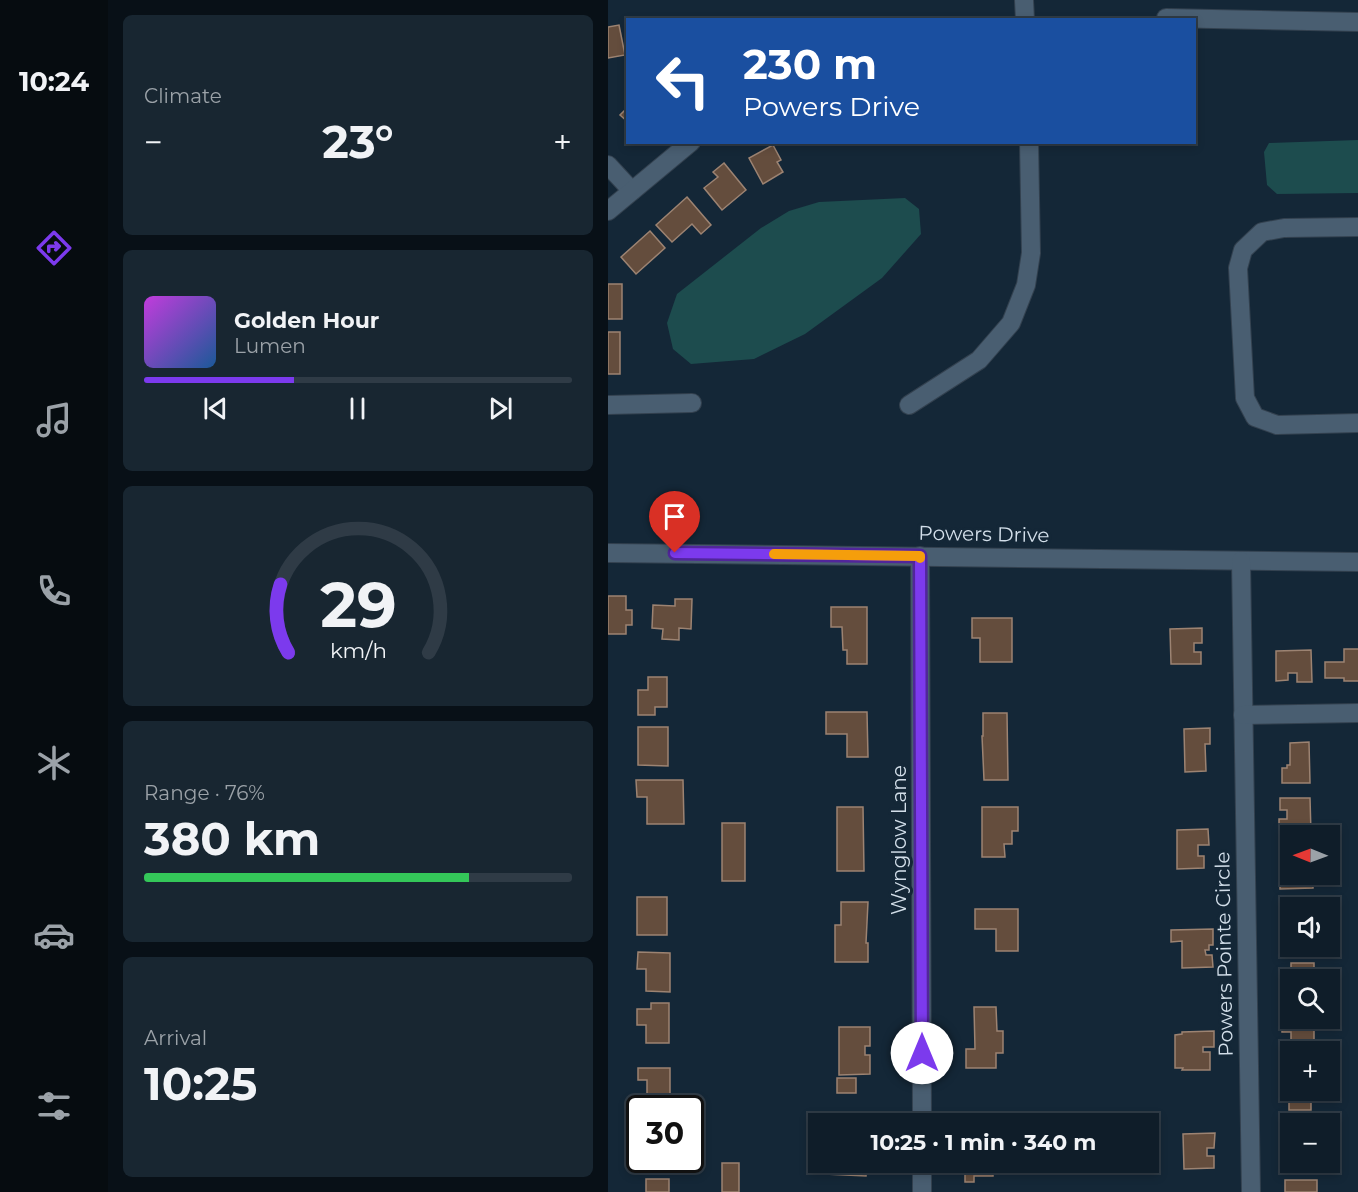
<!DOCTYPE html>
<meta charset="utf-8">
<style>
:root{--surface:#0f1d29;--page:#182631;--text:#f1f3f6;--muted:#9ba2a8;--line:#2f3b46;--accent:#7c3aed}
body{margin:0;font-family:Montserrat,sans-serif;background:var(--page);color:var(--text);height:100vh;display:flex;flex-direction:column;font-size:22px;white-space:nowrap}
*{box-sizing:border-box;margin:0}
p{font-size:20px;color:var(--muted)}
.icon{flex:none;width:33px;height:33px;fill:none;stroke:currentColor;stroke-width:2;stroke-linecap:round;stroke-linejoin:round}
.map{position:relative;flex:1;overflow:hidden}
.side{display:flex;flex-direction:column;gap:15px;padding:15px;background:#081017;width:500px}
.side>*{flex:none}
.top-card{position:absolute;left:18px;top:18px;width:570px;height:126px;border-radius:0px;box-shadow:0 3px 9px #0003,0 0 0 2px var(--line);background:#1a4fa0;color:#fff;overflow:hidden}
.needle{width:39px;rotate:271deg}
.fabs{position:absolute;left:672px;top:825px;display:grid;gap:12px}
.fabs a{display:grid;place-items:center;width:60px;height:60px;border-radius:0px;background:var(--surface);box-shadow:0 3px 9px #0003,0 0 0 2px var(--line);font-size:30px}
.speed{position:absolute;left:18px;top:1095px;display:flex;gap:12px;font-size:30px;font-weight:700;text-align:center}
.speed>*{display:grid;place-content:center;width:78px;height:78px;border-radius:50%;background:var(--surface);box-shadow:0 3px 9px #0003,0 0 0 2px var(--line);line-height:1}
.speed .limit{border:3px solid #111;border-radius:9px;background:#fff;color:#111}
.pin{position:absolute;display:grid;place-items:center;width:51px;height:51px;color:#fff;margin:-62px -26px;border-radius:50% 50% 50% 0;rotate:-45deg;box-shadow:0 0 6px #0007}
.pin .icon{rotate:45deg}
.me{position:absolute;width:66px;margin:-33px;rotate:0deg;stroke-linejoin:round;filter:drop-shadow(0 0 4px #0008)}
.turn{display:flex;align-items:center;gap:21px;height:126px;padding:0 18px;font-size:27px}
.turn .icon{width:78px;height:78px;stroke-width:2.5}
.turn b{display:block;font-size:42px;line-height:51px}
.big{font-size:45px;font-weight:700;line-height:1.1}
.side .card{flex:1;display:flex;flex-direction:column;justify-content:center;gap:9px;min-width:0;padding:0 21px;border-radius:9px;background:var(--page)}
.side .dial{align-items:center;gap:0}
.dial svg{height:156px;overflow:visible;fill:none;stroke:var(--line);stroke-width:7;stroke-linecap:round;text-anchor:middle}
.dial text{fill:var(--text);stroke:none}
.song{display:flex;align-items:center;gap:18px}
.cover{width:72px;height:72px;border-radius:9px;background:linear-gradient(135deg,hsl(290 70% 55%),hsl(210 70% 35%))}
.played{height:6px;border-radius:3px;background:linear-gradient(90deg,var(--accent) 35%,var(--line) 35%)}
.keys{display:flex;justify-content:space-around;direction:ltr}
.heat{display:flex;justify-content:space-between;align-items:center;font-size:33px;direction:ltr}
.charge{height:9px;border-radius:4px;background:linear-gradient(90deg,#34c759 76%,var(--line) 0)}
.trip{position:absolute;left:200px;top:1113px;width:351px;height:60px;border-radius:0px;background:var(--surface);box-shadow:0 3px 9px #0003,0 0 0 2px var(--line);font-weight:700;line-height:60px;text-align:center}
main{display:flex;flex:1;min-height:0}
.menu{display:flex;flex-direction:column;width:108px;justify-content:space-around;align-items:center;background:#060c10;color:var(--muted)}
.menu .icon{width:42px;height:42px}
.menu .selected{color:var(--accent)}
.menu b{font-size:27px;color:var(--text)}
.map>svg:first-child{display:block}
.water{fill:#1d4c4e}
.building{fill:#644d3d;stroke:#9c8372;stroke-width:1.5}
.lines{fill:none;stroke-linecap:round;stroke-linejoin:round}
.minor-casing{stroke:#33414f;stroke-width:20}
.minor{stroke:#495e71;stroke-width:18}
.route-casing{stroke:#51269a;stroke-width:15}
.route{stroke:#7c3aed;stroke-width:10}
.slow{stroke:#f59e0b;stroke-width:10}
.labels{text-anchor:middle;stroke-width:6;stroke-linejoin:round;paint-order:stroke}
.street-label{font-size:20px;fill:#d2dee9;stroke:#142737}
</style>
<main>
<nav class="menu">
<b>10:24</b>
<svg class="icon selected" aria-label="directions" viewBox="0 0 24 24"><path d="M12 3l9 9-9 9-9-9zM9 14v-3h6M13 9l2 2-2 2"/></svg>
<svg class="icon" aria-label="music" viewBox="0 0 24 24"><path d="M9 18V5l10-2v13"/><circle cx="6" cy="18" r="3"/><circle cx="16" cy="16" r="3"/></svg>
<svg class="icon" aria-label="phone" viewBox="0 0 24 24"><path d="M5 4h4l2 5-3 2q2 4 5 5l2-3 5 2v4C11 20 4 13 5 4z"/></svg>
<svg class="icon" aria-label="climate" viewBox="0 0 24 24"><path d="M12 3v18M4 7l16 10M4 17L20 7"/></svg>
<svg class="icon" aria-label="car" viewBox="0 0 24 24"><path d="M5 17H2v-5l4-1 3-4h7l3 4 3 1v5h-3M9 17h6M6 11h13"/><circle cx="7" cy="17" r="2"/><circle cx="17" cy="17" r="2"/></svg>
<svg class="icon" aria-label="filters" viewBox="0 0 24 24"><path d="M4 7h16M4 17h16"/><circle cx="9" cy="7" r="2"/><circle cx="15" cy="17" r="2"/></svg>
</nav>
<section class="side">
<div class="card"><p>Climate</p>
<div class="heat"><a>−</a><b class="big">23°</b><a>+</a></div>
</div>
<div class="card">
<div class="song"><i class="cover"></i><div><b>Golden Hour</b><p>Lumen</p></div></div>
<div class="played"></div>
<div class="keys"><svg class="icon" aria-label="previous" viewBox="0 0 24 24"><path d="M18 5L8 12l10 7zM5 5v14"/></svg><svg class="icon" aria-label="pause" viewBox="0 0 24 24"><path d="M8 5v14M16 5v14"/></svg><svg class="icon" aria-label="next" viewBox="0 0 24 24"><path d="M6 5l10 7-10 7zM19 5v14"/></svg></div>
</div>
<div class="card dial"><svg viewBox="0 0 100 80">
<path d="M14 69A42 42 0 1 1 86 69"/>
<path d="M14 69A42 42 0 0 1 10 34" stroke="#7c3aed"/>
<text x="50" y="56" font-size="32" font-weight="700">29</text>
<text x="50" y="72" font-size="11">km/h</text>
</svg></div>
<div class="card"><p>Range · 76%</p><b class="big">380 km</b><div class="charge"></div></div>
<div class="card"><p>Arrival</p><b class="big">10:25</b></div>
</section>
<div class="map">
<svg width="751" height="1192" viewBox="0 0 751 1192">
<rect width="100%" height="100%" fill="#142737"/>
<!-- water -->
<g class="water">
<polygon points="750,140 750,193 669,194 659,185 656,152 661,143"/>
<polygon points="297,198 311,209 313,234 274,278 197,334 146,359 83,364 65,349 59,323 69,294 153,228 181,211 211,202"/>
</g>
<!-- building -->
<g class="building">
<polygon points="11,25 17,55 0,58 0,27"/>
<polygon points="20,107 20,122 12,115"/>
<polygon points="165,145 173,160 169,162 175,172 155,184 141,158"/>
<polygon points="116,163 138,190 114,210 96,188 110,177 105,172"/>
<polygon points="79,197 103,225 93,234 84,224 64,242 48,225"/>
<polygon points="42,231 57,248 28,274 13,257"/>
<rect x="0" y="284" width="14" height="35"/>
<rect x="0" y="332" width="12" height="42"/>
<polygon points="0,596 18,596 18,610 24,610 24,625 18,625 18,634 0,634"/>
<polygon points="67,599 84,599 83,629 71,628 71,640 54,639 55,629 44,628 45,605 67,606"/>
<polygon points="223,607 259,607 259,664 239,664 239,650 235,650 234,627 223,627"/>
<polygon points="364,618 404,618 404,662 372,662 372,638 364,638"/>
<polygon points="594,628 594,643 586,643 586,652 593,652 593,664 563,664 562,629"/>
<polygon points="736,649 751,649 751,681 736,681 736,678 717,678 717,662 736,662"/>
<polygon points="703,650 704,682 689,682 689,673 680,673 680,680 668,681 668,651"/>
<polygon points="40,677 59,677 59,707 47,707 47,715 30,715 30,690 40,690"/>
<polygon points="218,712 259,712 260,757 239,757 239,734 218,734"/>
<polygon points="375,713 399,713 400,780 376,780 374,736 375,736"/>
<polygon points="30,727 60,727 60,766 30,765"/>
<polygon points="602,728 602,744 597,744 598,771 577,772 576,729"/>
<polygon points="701,742 702,783 674,783 674,768 679,768 679,765 682,765 682,743"/>
<polygon points="28,780 75,780 76,824 39,824 39,797 29,797"/>
<polygon points="672,798 702,798 703,833 671,834 671,819 679,819 679,810 672,810"/>
<polygon points="229,807 255,807 256,871 229,871"/>
<polygon points="374,807 410,807 410,831 404,831 404,844 396,844 397,857 374,857"/>
<rect x="114" y="823" width="23" height="58"/>
<polygon points="600,829 601,845 590,845 590,856 596,856 596,868 569,869 569,830"/>
<polygon points="672,873 705,874 705,888 672,889"/>
<rect x="29" y="897" width="30" height="38"/>
<polygon points="233,902 260,902 258,943 260,943 260,962 227,962 227,925 233,925"/>
<polygon points="673,908 682,908 682,942 674,942 674,931 681,931 681,923 673,923"/>
<polygon points="367,909 410,909 410,951 388,951 388,929 367,929"/>
<polygon points="605,929 605,945 601,945 601,950 597,950 598,955 604,955 605,967 574,968 574,941 563,942 563,930"/>
<polygon points="30,952 62,953 62,992 38,991 38,969 29,969"/>
<polygon points="683,963 706,963 706,980 682,980 682,997 675,997 674,982 679,982 679,977 683,977"/>
<polygon points="43,1003 61,1003 61,1043 38,1043 38,1025 29,1025 29,1009 43,1009"/>
<polygon points="366,1007 388,1007 389,1031 395,1031 395,1053 388,1053 388,1068 358,1068 358,1049 367,1049"/>
<polygon points="674,1017 706,1018 706,1051 683,1051 683,1032 674,1032"/>
<polygon points="231,1027 262,1027 262,1046 257,1046 257,1055 262,1055 262,1074 231,1075"/>
<polygon points="606,1031 606,1047 595,1047 595,1052 602,1052 602,1070 574,1070 575,1068 567,1068 567,1035 574,1034 574,1032"/>
<polygon points="30,1068 62,1068 62,1103 39,1103 39,1080 30,1080"/>
<polygon points="682,1068 682,1090 703,1090 703,1110 681,1110 681,1085 676,1085 676,1069"/>
<rect x="229" y="1078" width="19" height="15"/>
<polygon points="230,1121 255,1122 255,1124 230,1124"/>
<polygon points="676,1127 682,1127 682,1142 677,1143"/>
<polygon points="607,1133 606,1148 599,1148 599,1156 606,1156 606,1168 576,1169 575,1134"/>
<polygon points="217,1162 259,1162 258,1176 217,1174"/>
<polygon points="357,1162 385,1162 385,1176 366,1176 366,1182 357,1182"/>
<rect x="114" y="1163" width="17" height="29"/>
<rect x="38" y="1179" width="23" height="13"/>
<rect x="677" y="1180" width="32" height="12"/>
</g>
<g class="lines">
<!-- minor casing -->
<g class="minor-casing">
<g id="minor">
<polyline points="416,0 417,20"/>
<polyline points="558,18 751,22"/>
<polyline points="0,165 24,191"/>
<polyline points="0,211 83,142"/>
<polyline points="751,227 676,228 654,232 635,250 630,268 637,398 647,417 669,425 751,423"/>
<polyline points="0,405 84,403"/>
<polyline points="301,405 371,360 403,323 418,285 423,253 421,142"/>
<polyline points="0,553 751,562"/>
<polyline points="312,556 314,1124"/>
<polyline points="633,561 643,1192"/>
<polyline points="635,715 751,713"/>
<polyline points="314,1162 314,1192"/>
</g>
</g>
<!-- minor -->
<use href="#minor" class="minor"/>
</g>
<g class="lines">
<!-- route casing -->
<g class="route-casing">
<polyline id="route" points="67,553 312,556 314,1053"/>
</g>
<!-- route -->
<use href="#route" class="route"/>
<!-- slow -->
<polyline class="slow" points="166,554 312,556 312,558"/>
</g>
<g class="labels">
<!-- street labels -->
<g class="street-label">
<text transform="translate(376 534) rotate(1)" y="7">Powers Drive</text>
<text transform="translate(291 840) rotate(-90)" y="7">Wynglow Lane</text>
<text transform="translate(616 954) rotate(-91)" y="7">Powers Pointe Circle</text>
</g>
</g>
</svg>
<div class="fabs">
<a><svg class="needle" viewBox="-14 -14 28 28"><path d="M0-13l5 13h-10z" fill="#e53935"/><path d="M0 13l5-13h-10z" fill="#9ba2a8"/></svg></a>
<a><svg class="icon" aria-label="sound" viewBox="0 0 24 24"><path d="M4 9h4l5-4v14l-5-4H4zM17 9q2 3 0 6"/></svg></a>
<a><svg class="icon" aria-label="search" viewBox="0 0 24 24"><circle cx="10" cy="10" r="6"/><path d="M15 15l6 6"/></svg></a>
<a>+</a>
<a>−</a>
</div>
<div class="speed"><div class="limit">30</div></div>
<div class="pin" style="left:67px;top:553px;background:#d93025"><svg class="icon" aria-label="arrive" viewBox="0 0 24 24"><path d="M6 21V4h12l-3 4 3 4H6"/></svg></div>
<svg class="me" style="left:314px;top:1053px" viewBox="-20 -20 40 40"><circle r="19" fill="#fff"/><path d="M0-13L10 11 0 6-10 11z" fill="#7c3aed"/></svg>
<div class="trip">10:25 · 1 min · 340 m</div>
<div class="top-card">
<div class="turn"><svg class="icon" aria-label="left" viewBox="0 0 24 24"><path d="M17 20v-9H6M10 6l-5 5 5 5"/></svg><div><b>230 m</b>Powers Drive</div></div>
</div>
</div>
</main>
